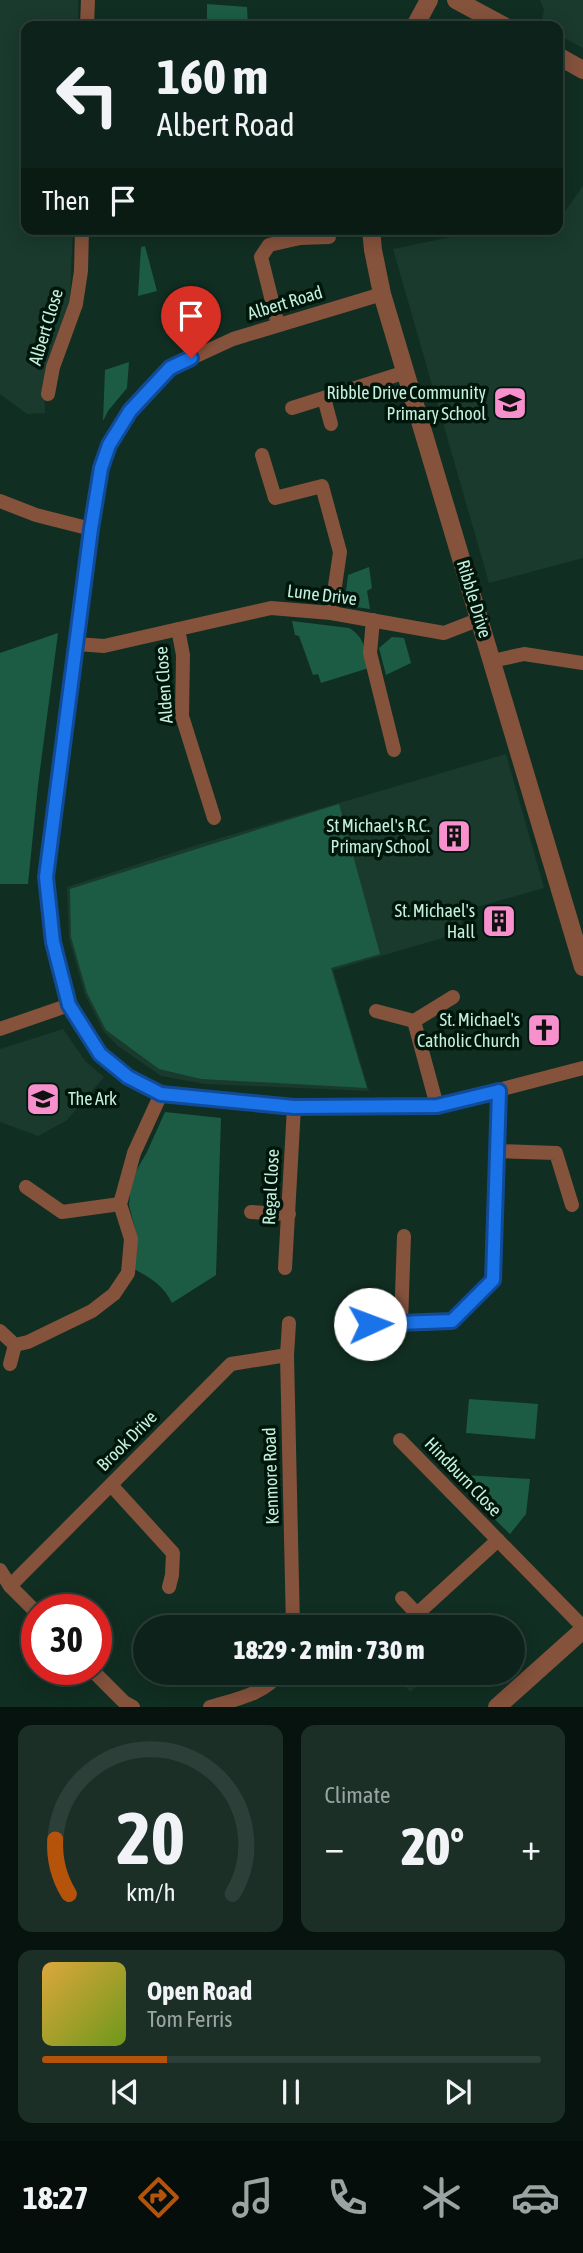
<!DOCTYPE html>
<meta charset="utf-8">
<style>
:root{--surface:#0d221a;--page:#1b2f27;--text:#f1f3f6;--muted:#9aa4a2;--line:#2d3f39;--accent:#b45309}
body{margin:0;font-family:"Asap Condensed",sans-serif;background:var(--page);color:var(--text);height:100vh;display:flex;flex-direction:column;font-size:26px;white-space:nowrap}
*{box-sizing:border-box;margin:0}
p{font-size:23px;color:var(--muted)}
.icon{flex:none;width:38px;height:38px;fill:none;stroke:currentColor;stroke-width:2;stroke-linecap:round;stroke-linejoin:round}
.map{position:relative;height:1707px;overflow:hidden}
.panel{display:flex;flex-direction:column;gap:18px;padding:18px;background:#07130e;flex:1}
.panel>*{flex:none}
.banner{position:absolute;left:21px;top:21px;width:542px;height:214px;border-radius:14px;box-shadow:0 4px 18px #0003,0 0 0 2px var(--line);background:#0d221a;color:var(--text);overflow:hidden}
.speed{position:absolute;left:21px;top:1594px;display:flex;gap:14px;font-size:35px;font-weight:700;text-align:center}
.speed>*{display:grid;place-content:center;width:91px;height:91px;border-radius:50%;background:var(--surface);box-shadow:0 4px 18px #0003,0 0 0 2px var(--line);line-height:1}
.speed .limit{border:10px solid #d22;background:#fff;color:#111}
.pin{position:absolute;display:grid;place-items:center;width:60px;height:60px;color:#fff;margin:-72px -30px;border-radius:50% 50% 50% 0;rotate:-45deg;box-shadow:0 0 7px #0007}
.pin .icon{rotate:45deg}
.me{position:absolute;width:77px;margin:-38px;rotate:88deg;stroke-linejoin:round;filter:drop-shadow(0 0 5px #0008)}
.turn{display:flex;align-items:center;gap:24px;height:147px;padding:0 21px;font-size:32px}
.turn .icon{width:91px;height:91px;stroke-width:2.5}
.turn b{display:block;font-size:49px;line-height:60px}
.then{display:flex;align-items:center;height:66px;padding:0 21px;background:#0003;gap:14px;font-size:26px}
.big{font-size:52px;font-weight:800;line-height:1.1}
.panel .tile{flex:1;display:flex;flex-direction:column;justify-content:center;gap:10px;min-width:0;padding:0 24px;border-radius:14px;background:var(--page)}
.panel .dial{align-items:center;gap:0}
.dial svg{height:182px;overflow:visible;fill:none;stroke:var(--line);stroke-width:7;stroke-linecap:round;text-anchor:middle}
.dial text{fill:var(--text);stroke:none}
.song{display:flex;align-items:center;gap:21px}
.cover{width:84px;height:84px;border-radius:10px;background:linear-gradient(135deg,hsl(40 70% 55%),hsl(80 70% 35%))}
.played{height:7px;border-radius:4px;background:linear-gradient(90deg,var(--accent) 25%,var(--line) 25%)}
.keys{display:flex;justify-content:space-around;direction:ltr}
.heat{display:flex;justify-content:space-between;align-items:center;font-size:38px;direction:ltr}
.panel .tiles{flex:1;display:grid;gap:18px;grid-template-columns:1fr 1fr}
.tile:last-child{grid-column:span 2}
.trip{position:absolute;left:133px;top:1615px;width:392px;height:70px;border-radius:35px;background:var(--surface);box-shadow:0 4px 18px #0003,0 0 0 2px var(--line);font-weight:800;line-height:70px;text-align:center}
.dock{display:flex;height:112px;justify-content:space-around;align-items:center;background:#050e0a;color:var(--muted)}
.dock .icon{width:49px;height:49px}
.dock .selected{color:var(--accent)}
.dock b{font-size:32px;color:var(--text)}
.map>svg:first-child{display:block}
.built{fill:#1a3a2d}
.green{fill:#1c5c44}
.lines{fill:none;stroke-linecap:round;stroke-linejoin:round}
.minor{stroke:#85523c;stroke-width:14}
.tertiary{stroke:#85523c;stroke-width:18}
.route-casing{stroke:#114b97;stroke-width:18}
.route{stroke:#1a73e8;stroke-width:12}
.labels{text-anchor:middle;stroke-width:7;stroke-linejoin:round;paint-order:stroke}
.street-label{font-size:18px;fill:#c5f0db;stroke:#00160c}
.poi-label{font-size:18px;fill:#c5f0db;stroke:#00160c;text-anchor:end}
</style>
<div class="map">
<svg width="583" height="1707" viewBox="0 0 583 1707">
<rect width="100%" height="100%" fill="#112e22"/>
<!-- built -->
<g class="built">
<polygon points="0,0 78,0 78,26 26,26 26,229 73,229 69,319 44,383 45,413 27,414 0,394"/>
<polygon points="540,0 583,0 583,48 558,35 558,26 541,25 544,10"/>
<polygon points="583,186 583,558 489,583 393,249 489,229 558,229 558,215 563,214"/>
<polygon points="506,754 544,888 459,912 463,932 333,970 369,1091 205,1084 161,1076 118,1046 104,1032 85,995 69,938 67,887 200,844"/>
<polygon points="63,1029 86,1062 104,1077 66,1121 38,1136 0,1122 0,1049"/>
<polygon points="395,1673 429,1673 431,1674 410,1692"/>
</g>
<!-- green -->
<g class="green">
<polygon points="207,4 247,7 248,26 207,26"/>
<polygon points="145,246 157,291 138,296 141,247"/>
<polygon points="129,362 127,388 108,411 103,421 105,370"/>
<polygon points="369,567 372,588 367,591 370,609 356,607 346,592 348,575"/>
<path d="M 292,621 L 349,628 C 365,637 366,652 369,668 L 321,683 L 318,674 L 313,675 L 299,636 L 295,635 Z"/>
<polygon points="58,633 38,785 28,884 0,884 0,653"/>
<polygon points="392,637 404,638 411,663 386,675 379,648"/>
<polygon points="339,804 380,954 331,968 367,1088 201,1079 159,1069 106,1030 87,993 71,937 70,889"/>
<path d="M 165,1112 L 221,1118 L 216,1275 L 172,1303 C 164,1286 151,1278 134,1269 L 137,1249 L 136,1233 L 129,1205 L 131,1180 L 147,1152 Z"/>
<polygon points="469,1399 538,1404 535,1439 466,1433"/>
<polygon points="448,1474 530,1479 526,1514 510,1534"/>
</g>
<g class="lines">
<!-- minor -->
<g class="minor">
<polyline points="87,26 88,0"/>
<polyline points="382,294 233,339 170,368 130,411 109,445 101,468 93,511 46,877 53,942 69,1005 100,1054 128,1077 161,1094 294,1107 437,1106 583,1068"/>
<polyline points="278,325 261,257 269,245 300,238 329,237"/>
<polyline points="48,394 53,367 76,304 81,271 82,229"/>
<polyline points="324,398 331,424"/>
<polyline points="292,408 406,372"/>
<polyline points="262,455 275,498 322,486 340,552 331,613"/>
<polyline points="0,501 36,515 91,529"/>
<polyline points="373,620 370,653 394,750"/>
<polyline points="178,629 183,655 182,716 214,818"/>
<polyline points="76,644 104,646 271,608 331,613 444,633 480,619"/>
<polyline points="492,661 524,654 583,663"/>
<polyline points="376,1011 414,1021 453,997"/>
<polyline points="414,1021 437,1106"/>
<polyline points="0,1029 69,1005"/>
<polyline points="497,1151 556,1153 572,1205"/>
<polyline points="26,1187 62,1212 120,1204"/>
<polyline points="251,1212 289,1214"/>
<polyline points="285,1268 294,1107"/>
<polyline points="289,1323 287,1355 293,1628"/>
<polyline points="401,1323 404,1236"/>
<polyline points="370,1324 452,1321 493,1280 499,1091"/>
<polyline points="0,1331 15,1345 28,1342 92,1311 114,1294 128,1273 131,1239 120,1204 134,1153 161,1094"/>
<polyline points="10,1364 15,1345"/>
<polyline points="400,1440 583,1627"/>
<polyline points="111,1485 173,1553 172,1575 169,1587"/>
<polyline points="0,1570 10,1586 37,1613"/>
<polyline points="10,1586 231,1364 287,1355"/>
<polyline points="402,1598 417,1614 498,1540"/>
<polyline points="92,1670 124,1702 133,1707"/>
<path d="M 210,1707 C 233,1700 266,1694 279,1673"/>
</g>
<!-- tertiary -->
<g class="tertiary">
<polyline points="456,0 504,26"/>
<polyline points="415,26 429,0"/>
<polyline points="558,56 583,70"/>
<polyline points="371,229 373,250 382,294 583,967"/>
<polyline points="497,1707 583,1630"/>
</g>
</g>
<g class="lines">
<!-- route casing -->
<g class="route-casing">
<polyline id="route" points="191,358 170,368 130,411 109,445 101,468 91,529 46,877 53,942 69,1005 100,1054 128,1077 161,1094 294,1107 437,1106 499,1091 493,1280 452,1321 370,1324"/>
</g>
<!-- route -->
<use href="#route" class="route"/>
</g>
<!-- icons -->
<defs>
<g id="school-square" transform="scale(1.75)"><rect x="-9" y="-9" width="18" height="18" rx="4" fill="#f790cd" stroke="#00160c"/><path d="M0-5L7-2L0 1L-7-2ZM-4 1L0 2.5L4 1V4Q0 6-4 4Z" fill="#111"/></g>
<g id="building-square" transform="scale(1.75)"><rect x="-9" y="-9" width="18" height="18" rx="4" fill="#f790cd" stroke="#00160c"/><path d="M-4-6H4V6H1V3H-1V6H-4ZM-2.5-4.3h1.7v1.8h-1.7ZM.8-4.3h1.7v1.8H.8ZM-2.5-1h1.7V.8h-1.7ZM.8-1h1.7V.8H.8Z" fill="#111"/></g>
<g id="church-square" transform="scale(1.75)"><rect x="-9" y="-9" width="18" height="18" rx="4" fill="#f790cd" stroke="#00160c"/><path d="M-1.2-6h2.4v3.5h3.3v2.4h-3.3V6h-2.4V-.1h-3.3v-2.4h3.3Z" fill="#111"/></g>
</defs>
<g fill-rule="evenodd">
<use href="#school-square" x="510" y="403"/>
<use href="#building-square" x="454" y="836"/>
<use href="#building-square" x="499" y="921"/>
<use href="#church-square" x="544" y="1030"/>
<use href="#school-square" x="43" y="1099"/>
</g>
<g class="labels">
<!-- street labels -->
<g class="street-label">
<text transform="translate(285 303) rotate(-17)" y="6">Albert Road</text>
<text transform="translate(46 327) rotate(-73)" y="6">Albert Close</text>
<text transform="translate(322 595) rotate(7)" y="6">Lune Drive</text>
<text transform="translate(474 599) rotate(73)" y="6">Ribble Drive</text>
<text transform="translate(164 685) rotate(-94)" y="6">Alden Close</text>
<text transform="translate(271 1187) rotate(-87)" y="6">Regal Close</text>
<text transform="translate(127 1441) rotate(-45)" y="6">Brook Drive</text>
<text transform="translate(271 1476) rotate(-92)" y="6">Kenmore Road</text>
<text transform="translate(463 1477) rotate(46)" y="6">Hindburn Close</text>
</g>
<!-- poi labels -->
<g class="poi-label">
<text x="486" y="399">Ribble Drive Community<tspan x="486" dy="21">Primary School</tspan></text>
<text x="430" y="832">St Michael's R.C.<tspan x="430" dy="21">Primary School</tspan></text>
<text x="475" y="917">St. Michael's<tspan x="475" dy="21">Hall</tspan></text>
<text x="520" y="1026">St. Michael's<tspan x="520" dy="21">Catholic Church</tspan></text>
<text x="68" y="1105" text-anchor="start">The Ark</text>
</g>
</g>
</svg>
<div class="speed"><div class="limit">30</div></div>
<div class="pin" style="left:191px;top:358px;background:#d93025"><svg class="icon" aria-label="arrive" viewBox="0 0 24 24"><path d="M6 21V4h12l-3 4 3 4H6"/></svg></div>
<svg class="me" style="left:370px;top:1324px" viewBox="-20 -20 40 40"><circle r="19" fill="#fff"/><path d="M0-13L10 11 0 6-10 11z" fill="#1a73e8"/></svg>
<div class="trip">18:29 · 2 min · 730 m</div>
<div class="banner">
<div class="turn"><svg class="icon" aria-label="left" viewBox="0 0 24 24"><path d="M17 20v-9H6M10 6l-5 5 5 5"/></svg><div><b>160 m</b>Albert Road</div></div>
<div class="then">Then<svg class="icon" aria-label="arrive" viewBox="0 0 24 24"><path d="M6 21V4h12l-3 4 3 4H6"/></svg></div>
</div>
</div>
<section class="panel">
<div class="tiles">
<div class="tile dial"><svg viewBox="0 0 100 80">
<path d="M14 69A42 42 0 1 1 86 69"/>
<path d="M14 69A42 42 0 0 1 8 45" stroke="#b45309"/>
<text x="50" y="56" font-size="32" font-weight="700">20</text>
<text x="50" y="72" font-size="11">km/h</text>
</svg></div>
<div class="tile"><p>Climate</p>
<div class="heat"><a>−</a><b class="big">20°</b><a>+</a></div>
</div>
<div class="tile">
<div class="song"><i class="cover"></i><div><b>Open Road</b><p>Tom Ferris</p></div></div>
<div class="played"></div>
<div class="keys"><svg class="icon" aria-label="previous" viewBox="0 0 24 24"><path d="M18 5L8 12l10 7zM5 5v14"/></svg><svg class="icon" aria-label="pause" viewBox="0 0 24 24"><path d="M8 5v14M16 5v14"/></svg><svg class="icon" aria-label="next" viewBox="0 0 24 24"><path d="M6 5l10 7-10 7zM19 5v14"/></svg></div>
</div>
</div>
</section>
<nav class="dock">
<b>18:27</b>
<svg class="icon selected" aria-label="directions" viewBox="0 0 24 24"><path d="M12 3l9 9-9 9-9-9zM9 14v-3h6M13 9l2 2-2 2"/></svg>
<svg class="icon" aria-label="music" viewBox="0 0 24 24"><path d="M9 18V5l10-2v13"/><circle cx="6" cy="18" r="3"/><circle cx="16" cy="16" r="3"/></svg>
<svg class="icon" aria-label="phone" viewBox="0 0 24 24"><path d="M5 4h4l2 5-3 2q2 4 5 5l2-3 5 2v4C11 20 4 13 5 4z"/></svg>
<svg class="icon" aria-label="climate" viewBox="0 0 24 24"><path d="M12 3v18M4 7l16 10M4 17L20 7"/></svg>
<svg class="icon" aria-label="car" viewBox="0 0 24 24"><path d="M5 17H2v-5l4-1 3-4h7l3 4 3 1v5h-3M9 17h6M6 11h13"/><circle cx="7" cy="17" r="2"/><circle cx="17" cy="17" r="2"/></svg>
</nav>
